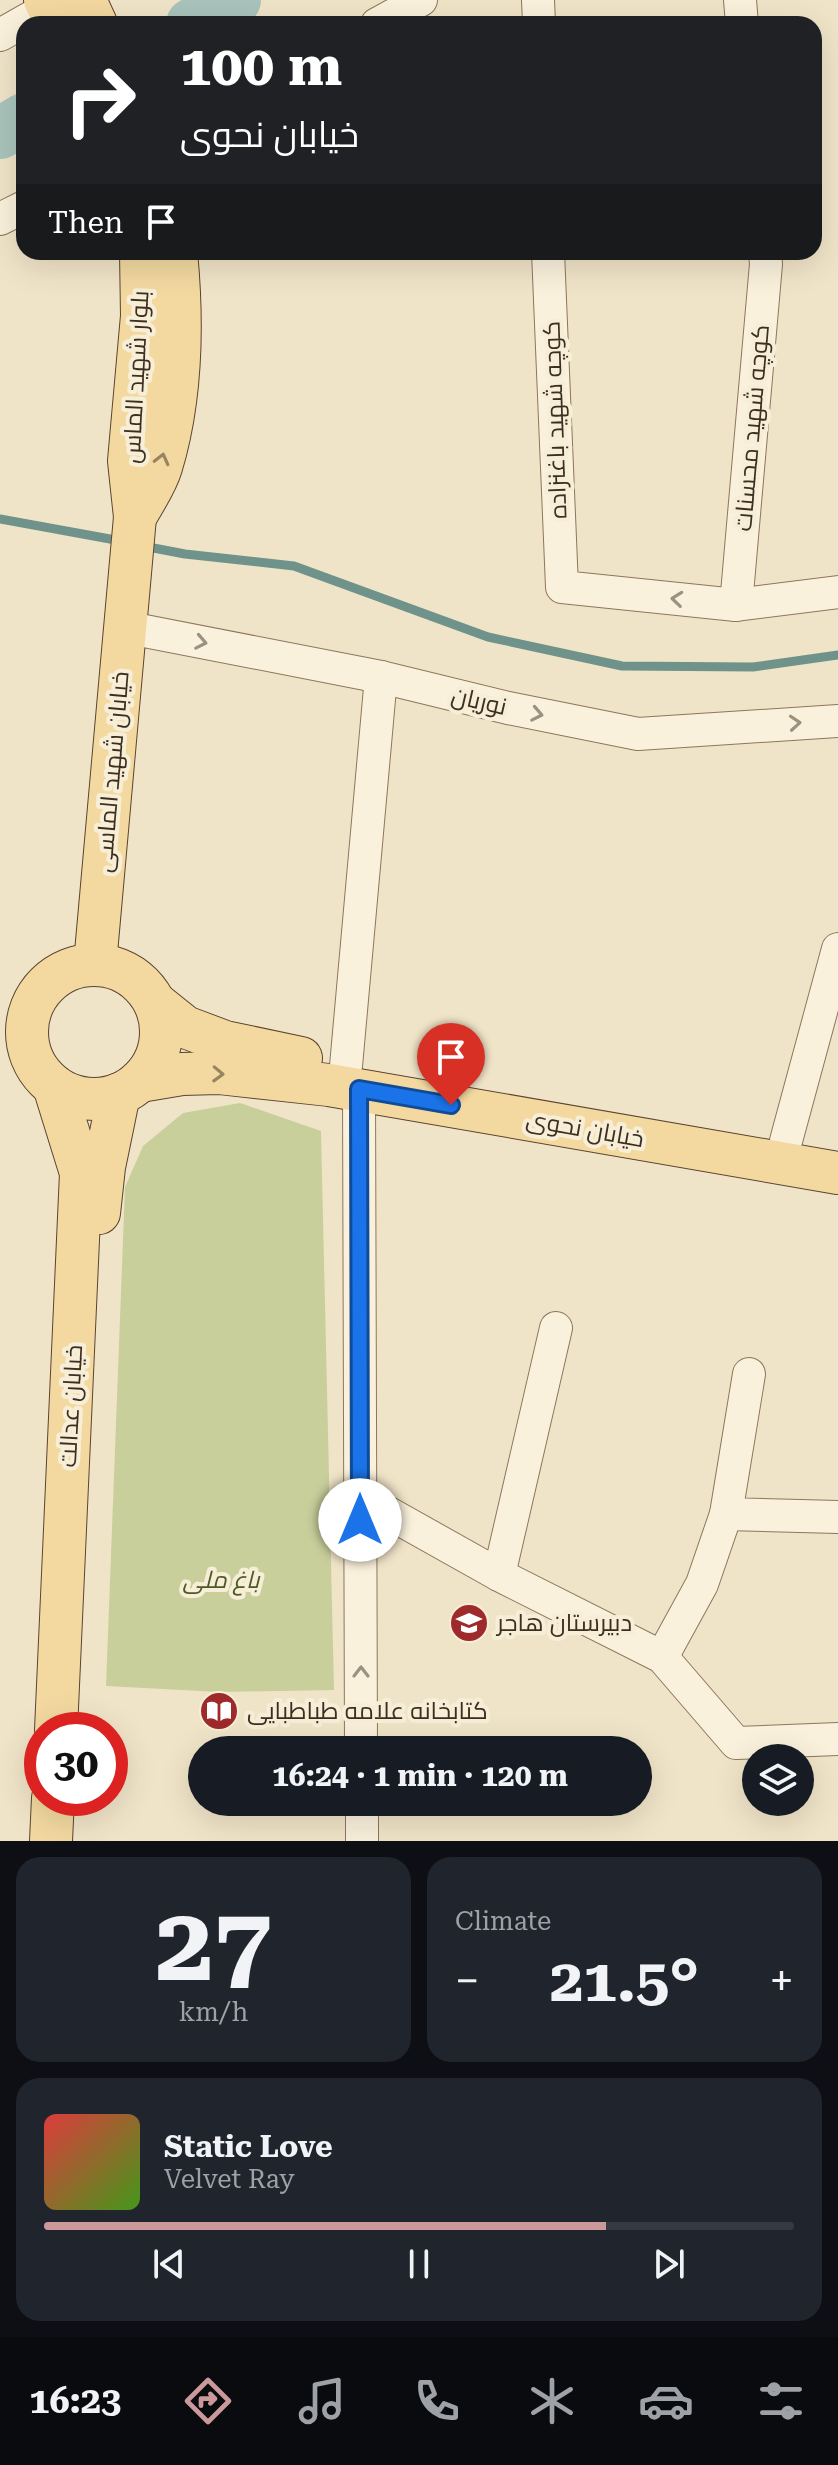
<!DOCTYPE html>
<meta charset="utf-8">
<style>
:root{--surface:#171b24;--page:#20242c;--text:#f1f3f6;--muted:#9ea1a6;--line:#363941;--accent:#cc999b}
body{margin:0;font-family:"Roboto Serif",Cairo,serif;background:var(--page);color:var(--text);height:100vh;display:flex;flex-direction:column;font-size:30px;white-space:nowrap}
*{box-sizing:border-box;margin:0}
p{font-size:26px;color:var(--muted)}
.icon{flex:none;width:44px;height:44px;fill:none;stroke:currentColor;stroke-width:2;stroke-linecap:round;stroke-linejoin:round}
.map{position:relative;height:1841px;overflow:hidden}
.panel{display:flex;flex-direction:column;gap:16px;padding:16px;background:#0d0f14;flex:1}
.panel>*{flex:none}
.hud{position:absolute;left:16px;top:16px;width:806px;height:244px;border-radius:24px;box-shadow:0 8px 32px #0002;background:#202124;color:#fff;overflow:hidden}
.controls{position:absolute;left:742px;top:1744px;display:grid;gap:16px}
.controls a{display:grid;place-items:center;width:72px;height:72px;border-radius:50%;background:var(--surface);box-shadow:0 8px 32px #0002;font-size:40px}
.speed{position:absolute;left:24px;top:1712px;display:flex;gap:16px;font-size:40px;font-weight:700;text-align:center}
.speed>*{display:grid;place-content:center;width:104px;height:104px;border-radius:50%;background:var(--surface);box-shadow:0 8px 32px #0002;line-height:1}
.speed .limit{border:12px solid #d22;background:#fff;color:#111}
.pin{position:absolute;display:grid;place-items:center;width:68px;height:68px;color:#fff;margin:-82px -34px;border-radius:50% 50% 50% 0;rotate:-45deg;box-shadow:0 0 8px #0007}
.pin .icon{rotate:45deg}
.me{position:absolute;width:88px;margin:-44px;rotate:0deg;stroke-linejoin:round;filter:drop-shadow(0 0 6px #0008)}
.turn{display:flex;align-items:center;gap:28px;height:168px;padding:0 32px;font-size:36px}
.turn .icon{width:104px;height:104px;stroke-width:2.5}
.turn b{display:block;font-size:56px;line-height:68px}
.then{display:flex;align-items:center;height:76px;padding:0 32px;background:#0003;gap:16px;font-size:30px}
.big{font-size:60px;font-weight:700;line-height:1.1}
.panel .card{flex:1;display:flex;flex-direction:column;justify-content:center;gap:12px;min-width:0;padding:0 28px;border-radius:24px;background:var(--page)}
.panel .dial{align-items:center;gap:0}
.dial b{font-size:104px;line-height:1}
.song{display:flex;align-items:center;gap:24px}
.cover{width:96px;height:96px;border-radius:12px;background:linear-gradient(135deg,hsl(0 70% 55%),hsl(100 70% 35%))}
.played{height:8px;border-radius:4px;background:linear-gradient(90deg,var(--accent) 75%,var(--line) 75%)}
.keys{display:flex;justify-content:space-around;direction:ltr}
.heat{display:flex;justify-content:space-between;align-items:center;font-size:44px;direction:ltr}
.panel .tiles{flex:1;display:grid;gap:16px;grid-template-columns:1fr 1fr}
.card:last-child{grid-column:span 2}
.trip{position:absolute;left:188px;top:1736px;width:464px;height:80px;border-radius:40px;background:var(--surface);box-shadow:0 8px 32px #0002;font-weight:700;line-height:80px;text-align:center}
.dock{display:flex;height:128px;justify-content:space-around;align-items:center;background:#090b0e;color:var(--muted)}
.dock .icon{width:56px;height:56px}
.dock .current{color:var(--accent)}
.dock b{font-size:36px;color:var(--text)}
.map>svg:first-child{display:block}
.green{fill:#c9cf9b}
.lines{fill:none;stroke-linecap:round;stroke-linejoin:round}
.stream{stroke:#6f938a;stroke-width:9}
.river{stroke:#a9c4bc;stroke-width:52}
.minor-casing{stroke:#8d765c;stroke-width:34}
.major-casing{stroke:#5b4430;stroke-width:44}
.minor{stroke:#faf1dc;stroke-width:32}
.major{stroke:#f3d9a0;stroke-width:42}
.oneway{stroke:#988460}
.oneway2{stroke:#9c907e}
.route-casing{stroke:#114b97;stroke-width:20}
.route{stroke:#1a73e8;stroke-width:14}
.labels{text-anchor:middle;stroke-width:8;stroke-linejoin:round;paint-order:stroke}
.street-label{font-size:24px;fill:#3d2e20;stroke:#f7eed8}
.park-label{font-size:24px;font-style:italic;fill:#4d5a26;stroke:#f7eed8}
.poi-label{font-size:24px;fill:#3d2e20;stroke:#f7eed8;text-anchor:start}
</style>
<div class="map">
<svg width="838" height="1841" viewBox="0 0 838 1841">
<rect width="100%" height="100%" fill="#f0e4c8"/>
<!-- green -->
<polygon class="green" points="240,1103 321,1131 334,1690 219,1692 106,1686 125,1187 143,1146 183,1113"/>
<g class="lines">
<!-- stream -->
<g class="stream">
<polyline points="0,519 121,541"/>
<polyline points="143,546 185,554 294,566 488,637 622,666 753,667 838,655"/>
</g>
<!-- river -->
<g class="river">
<polyline points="192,24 235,0"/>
<polyline points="0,133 24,119"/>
</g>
<!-- minor casing -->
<g class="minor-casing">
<g id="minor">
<polyline points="538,0 539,24"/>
<polyline points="740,0 742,24"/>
<polyline points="377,24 421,0"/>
<polyline points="0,35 62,0"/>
<polyline points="0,219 24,207"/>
<polyline points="548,252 562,587 736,605 838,592"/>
<polyline points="736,605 766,264 765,252"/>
<polyline points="124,627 381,677 508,708 638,734 838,721"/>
<polyline points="346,1066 381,677"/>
<polyline points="359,1089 361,1750"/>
<polyline points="786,1141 838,949"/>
<polyline points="749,1374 726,1514 838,1517"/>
<polyline points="360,1497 499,1575 662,1657 736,1743 838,1739"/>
<polyline points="499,1575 556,1328"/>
<polyline points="662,1657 702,1584 726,1514"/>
<polyline points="362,1802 362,1841"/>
</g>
</g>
<!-- major casing -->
<g class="major-casing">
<g id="major">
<polyline points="45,0 56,24"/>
<polyline points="85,0 96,24"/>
<path d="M 141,252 L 142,316 L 129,461 L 135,517 C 144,501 156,484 161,467 C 182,398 183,324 176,252"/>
<polyline points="95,964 135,517"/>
<circle cx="94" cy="1032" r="67"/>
<polyline points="155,1003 185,1027 225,1042 301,1058"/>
<polyline points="140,1081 182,1074 219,1073 329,1085 838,1173"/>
<polyline points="54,1086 81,1173 56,1730"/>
<polyline points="99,1213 104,1167 119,1094"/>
<polyline points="51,1841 53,1798"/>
</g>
</g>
<!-- minor -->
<use href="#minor" class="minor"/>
<!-- major -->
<use href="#major" class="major"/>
</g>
<!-- one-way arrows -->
<defs><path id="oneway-chevron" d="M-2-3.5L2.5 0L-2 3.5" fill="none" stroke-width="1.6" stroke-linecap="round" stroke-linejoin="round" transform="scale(2)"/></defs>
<g class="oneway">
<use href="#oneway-chevron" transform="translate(162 459) rotate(-76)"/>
<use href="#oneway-chevron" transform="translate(218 1074) rotate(2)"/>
</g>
<g class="oneway2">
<use href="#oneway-chevron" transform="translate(677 599) rotate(-174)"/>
<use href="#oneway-chevron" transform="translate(201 642) rotate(11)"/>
<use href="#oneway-chevron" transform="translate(537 714) rotate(11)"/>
<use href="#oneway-chevron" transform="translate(795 723) rotate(-4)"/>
<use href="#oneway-chevron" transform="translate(361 1672) rotate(-90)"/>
</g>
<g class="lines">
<!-- route casing -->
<g class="route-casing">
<polyline id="route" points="360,1520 359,1089 451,1105"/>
</g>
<!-- route -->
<use href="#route" class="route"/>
</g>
<!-- icons -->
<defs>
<g id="school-disc" transform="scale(2)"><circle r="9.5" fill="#9e2a2b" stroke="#f7eed8"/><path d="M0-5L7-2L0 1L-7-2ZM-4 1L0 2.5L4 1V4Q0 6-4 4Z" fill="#fff"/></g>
<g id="library-disc" transform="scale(2)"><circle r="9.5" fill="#9e2a2b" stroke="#f7eed8"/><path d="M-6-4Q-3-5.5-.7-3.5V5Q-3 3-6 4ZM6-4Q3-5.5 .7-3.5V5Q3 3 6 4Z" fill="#fff"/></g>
</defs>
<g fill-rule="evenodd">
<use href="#school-disc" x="469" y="1623"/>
<use href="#library-disc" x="219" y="1711"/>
</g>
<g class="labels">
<!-- street labels -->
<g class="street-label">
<text transform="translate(136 377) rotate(-87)" y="8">بلوار شهید الماس</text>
<text transform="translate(555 420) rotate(-92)" y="8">کوچه شهید باغنزاده</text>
<text transform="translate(752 428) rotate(-85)" y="8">کوچه شهید محسنات</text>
<text transform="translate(479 701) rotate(13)" y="8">نوریان</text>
<text transform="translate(112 772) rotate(-85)" y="8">خیابان شهید الماسی</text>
<text transform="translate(585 1129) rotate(10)" y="8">خیابان نحوی</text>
<text transform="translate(71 1406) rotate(-87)" y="8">خیابان عدالت</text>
</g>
<!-- park labels -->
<g class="park-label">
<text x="221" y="1588">باغ ملی</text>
</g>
<!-- poi labels -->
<g class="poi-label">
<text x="497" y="1631">دبیرستان هاجر</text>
<text x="247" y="1719">کتابخانه علامه طباطبایی</text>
</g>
</g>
</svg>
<div class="controls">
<a><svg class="icon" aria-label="layers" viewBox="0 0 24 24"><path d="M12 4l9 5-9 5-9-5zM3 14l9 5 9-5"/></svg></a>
</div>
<div class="speed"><div class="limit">30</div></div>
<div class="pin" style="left:451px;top:1105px;background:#d93025"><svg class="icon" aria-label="arrive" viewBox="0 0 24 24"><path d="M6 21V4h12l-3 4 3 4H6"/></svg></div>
<svg class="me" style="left:360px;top:1520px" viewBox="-20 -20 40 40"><circle r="19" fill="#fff"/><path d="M0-13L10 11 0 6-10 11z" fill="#1a73e8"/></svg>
<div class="trip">16:24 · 1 min · 120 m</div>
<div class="hud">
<div class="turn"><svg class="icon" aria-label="right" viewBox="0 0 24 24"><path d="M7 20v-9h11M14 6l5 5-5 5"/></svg><div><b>100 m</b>خیابان نحوی</div></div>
<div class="then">Then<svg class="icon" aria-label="arrive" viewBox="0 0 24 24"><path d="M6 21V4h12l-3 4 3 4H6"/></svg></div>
</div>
</div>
<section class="panel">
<div class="tiles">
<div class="card dial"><b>27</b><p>km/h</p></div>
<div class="card"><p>Climate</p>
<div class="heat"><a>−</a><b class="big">21.5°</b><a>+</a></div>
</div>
<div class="card">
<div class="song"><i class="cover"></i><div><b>Static Love</b><p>Velvet Ray</p></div></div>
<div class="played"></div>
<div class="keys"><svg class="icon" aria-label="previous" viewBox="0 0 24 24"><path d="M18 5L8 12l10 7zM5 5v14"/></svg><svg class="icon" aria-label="pause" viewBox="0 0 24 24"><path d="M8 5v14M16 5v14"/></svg><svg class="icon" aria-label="next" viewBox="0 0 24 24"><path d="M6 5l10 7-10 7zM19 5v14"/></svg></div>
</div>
</div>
</section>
<nav class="dock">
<b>16:23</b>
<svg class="icon current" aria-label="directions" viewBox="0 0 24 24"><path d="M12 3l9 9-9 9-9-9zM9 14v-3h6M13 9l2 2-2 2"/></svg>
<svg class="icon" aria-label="music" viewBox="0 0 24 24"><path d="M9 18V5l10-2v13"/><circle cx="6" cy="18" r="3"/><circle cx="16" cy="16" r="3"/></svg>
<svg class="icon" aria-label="phone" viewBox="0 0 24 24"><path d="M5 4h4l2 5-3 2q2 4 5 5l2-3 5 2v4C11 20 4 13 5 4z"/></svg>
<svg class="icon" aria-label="climate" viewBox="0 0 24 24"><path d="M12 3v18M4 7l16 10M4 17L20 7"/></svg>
<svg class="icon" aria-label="car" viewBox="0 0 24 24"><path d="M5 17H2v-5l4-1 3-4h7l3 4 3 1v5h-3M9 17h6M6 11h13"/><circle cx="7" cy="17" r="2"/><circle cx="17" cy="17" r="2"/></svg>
<svg class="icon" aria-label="filters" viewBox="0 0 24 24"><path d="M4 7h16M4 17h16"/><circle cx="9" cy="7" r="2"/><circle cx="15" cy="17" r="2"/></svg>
</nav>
